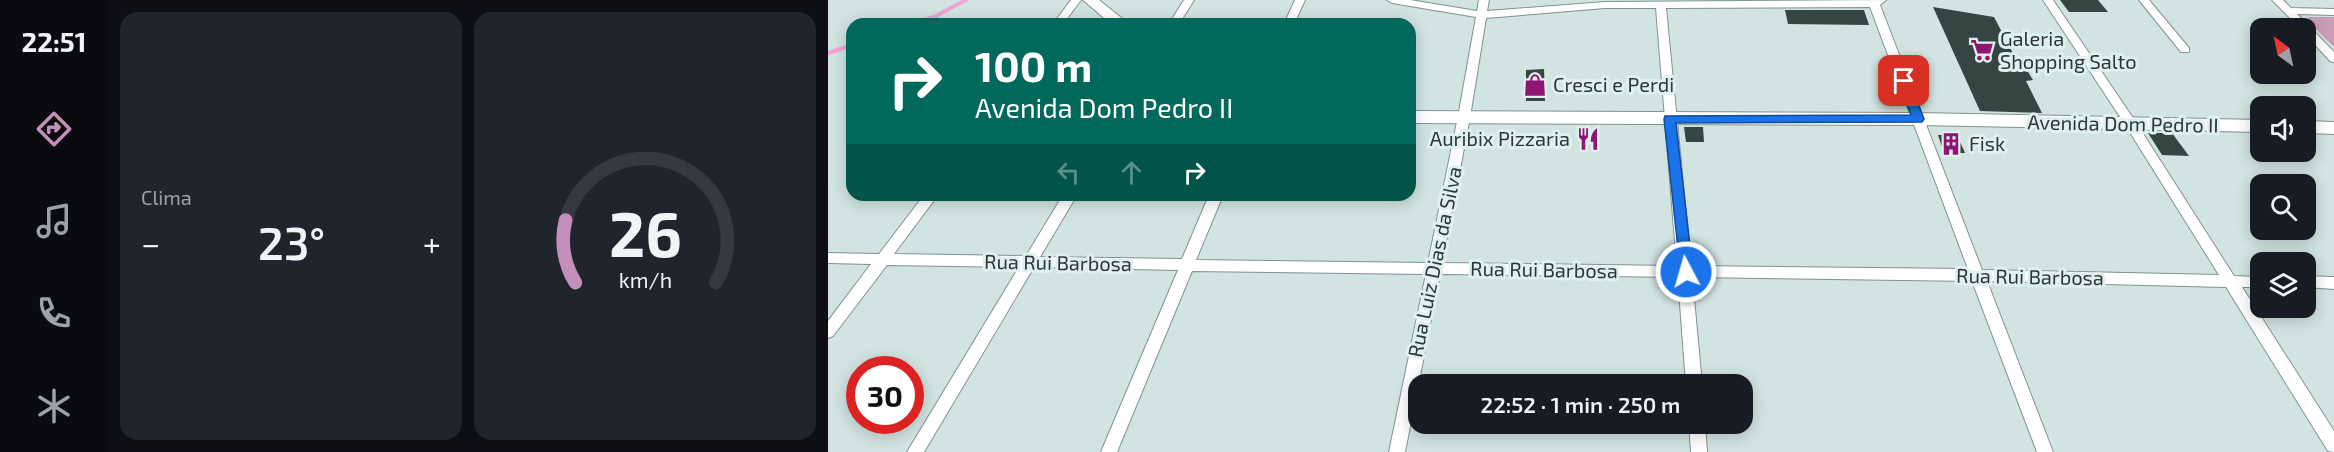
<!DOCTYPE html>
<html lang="pt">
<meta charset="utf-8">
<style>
:root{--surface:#171b24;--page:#20242c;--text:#f1f3f6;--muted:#9ea1a6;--line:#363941;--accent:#c58fbb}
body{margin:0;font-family:"Exo 2",sans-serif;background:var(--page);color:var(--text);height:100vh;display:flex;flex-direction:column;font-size:22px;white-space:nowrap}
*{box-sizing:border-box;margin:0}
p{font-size:20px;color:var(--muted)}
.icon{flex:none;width:33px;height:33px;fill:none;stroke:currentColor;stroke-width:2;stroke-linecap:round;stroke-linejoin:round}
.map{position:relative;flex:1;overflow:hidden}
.panel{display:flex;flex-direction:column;gap:12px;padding:12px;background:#0d0f14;width:720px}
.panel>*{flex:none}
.guide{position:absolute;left:18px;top:18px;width:570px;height:183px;border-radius:18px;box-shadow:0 3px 15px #0003;background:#00695c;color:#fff;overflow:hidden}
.needle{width:39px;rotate:327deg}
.controls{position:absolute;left:1422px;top:18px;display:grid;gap:12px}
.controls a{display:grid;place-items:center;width:66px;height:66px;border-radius:12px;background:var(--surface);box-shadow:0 3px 15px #0003;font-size:30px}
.speed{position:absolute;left:18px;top:356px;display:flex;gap:12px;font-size:30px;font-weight:700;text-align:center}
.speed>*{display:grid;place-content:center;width:78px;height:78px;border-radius:50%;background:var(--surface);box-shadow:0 3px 15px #0003;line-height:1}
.speed .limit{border:9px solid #d22;background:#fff;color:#111}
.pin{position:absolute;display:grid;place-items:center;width:51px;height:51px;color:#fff;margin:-26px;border-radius:12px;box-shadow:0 3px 9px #0006}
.me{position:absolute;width:66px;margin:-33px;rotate:354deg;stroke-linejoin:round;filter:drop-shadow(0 0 4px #0008)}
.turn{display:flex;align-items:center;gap:21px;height:126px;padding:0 30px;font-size:27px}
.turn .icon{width:78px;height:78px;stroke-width:2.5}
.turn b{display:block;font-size:42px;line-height:51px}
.lanes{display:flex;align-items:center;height:57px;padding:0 30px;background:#0003;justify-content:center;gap:30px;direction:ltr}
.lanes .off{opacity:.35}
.big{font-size:45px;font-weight:600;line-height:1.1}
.panel .card{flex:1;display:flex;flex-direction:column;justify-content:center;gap:9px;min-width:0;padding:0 21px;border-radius:18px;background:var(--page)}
.panel .dial{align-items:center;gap:0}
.dial svg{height:156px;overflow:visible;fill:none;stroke:var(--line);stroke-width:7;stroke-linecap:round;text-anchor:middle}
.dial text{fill:var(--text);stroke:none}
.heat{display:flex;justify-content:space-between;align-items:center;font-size:33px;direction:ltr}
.panel .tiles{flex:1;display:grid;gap:12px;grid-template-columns:repeat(2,1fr)}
.trip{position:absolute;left:580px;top:374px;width:345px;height:60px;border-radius:18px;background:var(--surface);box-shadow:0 3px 15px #0003;font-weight:600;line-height:60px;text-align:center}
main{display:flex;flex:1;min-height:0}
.tab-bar{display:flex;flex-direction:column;width:108px;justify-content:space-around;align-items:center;background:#090b0e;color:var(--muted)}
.tab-bar .icon{width:42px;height:42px}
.tab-bar .on{color:var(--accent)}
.tab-bar b{font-size:27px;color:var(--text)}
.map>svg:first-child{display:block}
.green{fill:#cc9dbb}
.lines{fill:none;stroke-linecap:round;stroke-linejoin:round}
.stream{stroke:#f2a2d6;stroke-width:4}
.building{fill:#344542}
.minor-casing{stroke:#80928f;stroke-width:2}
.secondary-casing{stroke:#80928f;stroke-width:2}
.minor{fill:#fff;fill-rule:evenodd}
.secondary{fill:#fff;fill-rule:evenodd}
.route{fill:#1a73e8;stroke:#114b97;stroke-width:1.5}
.labels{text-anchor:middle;stroke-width:6;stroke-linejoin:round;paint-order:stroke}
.poi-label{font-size:20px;fill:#2f3635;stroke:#def1ee;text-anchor:start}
.street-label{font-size:20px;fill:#2f3635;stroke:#def1ee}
</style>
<main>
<nav class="tab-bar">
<b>22:51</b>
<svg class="icon on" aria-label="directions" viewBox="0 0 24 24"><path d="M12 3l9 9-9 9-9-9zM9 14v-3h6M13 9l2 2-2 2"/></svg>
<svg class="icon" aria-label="music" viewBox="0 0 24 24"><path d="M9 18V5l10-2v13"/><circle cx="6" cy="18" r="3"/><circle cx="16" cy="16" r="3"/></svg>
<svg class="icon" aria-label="phone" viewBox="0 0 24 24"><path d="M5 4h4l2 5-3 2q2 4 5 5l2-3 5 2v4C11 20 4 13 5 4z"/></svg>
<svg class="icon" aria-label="climate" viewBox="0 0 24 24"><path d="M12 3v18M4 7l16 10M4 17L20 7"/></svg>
</nav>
<section class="panel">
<div class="tiles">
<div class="card"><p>Clima</p>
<div class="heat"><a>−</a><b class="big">23°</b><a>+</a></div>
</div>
<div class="card dial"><svg viewBox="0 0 100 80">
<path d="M14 69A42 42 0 1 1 86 69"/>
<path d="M14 69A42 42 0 0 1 9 37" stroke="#c58fbb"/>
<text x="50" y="56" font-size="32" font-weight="700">26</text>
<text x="50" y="72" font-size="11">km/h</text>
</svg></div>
</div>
</section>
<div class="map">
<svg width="1506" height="452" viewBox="0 0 1506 452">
<rect width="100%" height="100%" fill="#d1e4e1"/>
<!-- green -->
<polygon class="green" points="1481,17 1506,17 1506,47 1479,20"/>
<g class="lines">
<!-- stream -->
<g class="stream">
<polyline points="82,24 106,17 138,0"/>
<polyline points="0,53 24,45"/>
</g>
</g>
<!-- building -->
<g class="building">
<polygon points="1232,0 1270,0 1280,12 1241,12"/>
<polygon points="1105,7 1166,17 1189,61 1194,62 1205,80 1198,81 1214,113 1152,111"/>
<polygon points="957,10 1036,10 1041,25 960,24"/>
<polygon points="716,69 717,101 698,101 698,70"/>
<polygon points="856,127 875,127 876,142 858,142"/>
<polygon points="1320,133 1344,133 1361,156 1334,155"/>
<polygon points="1110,135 1129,135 1137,153 1116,153"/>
</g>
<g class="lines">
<!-- minor casing -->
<g class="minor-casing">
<g id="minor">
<polygon points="243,0 253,0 235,24 225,24"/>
<polygon points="356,0 366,0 351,24 341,24"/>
<polygon points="467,0 477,0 466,24 456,24"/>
<path d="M 559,0 L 582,0 L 649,11 L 651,0 L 661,0 L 659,11 L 777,2 L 1058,0 L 1052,5 L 1154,270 L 1391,275 L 1298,126 L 1215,0 L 1225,0 L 1307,121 L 1406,276 L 1432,277 L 1432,287 L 1414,287 L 1506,431 L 1506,452 L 1500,451 L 1398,287 L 1159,281 L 1225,452 L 1209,452 L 1144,281 L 864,277 L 874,384 L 858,384 L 850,277 L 612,274 L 577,452 L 561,452 L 598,274 L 364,271 L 289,452 L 273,452 L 350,270 L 206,267 L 96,452 L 79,452 L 191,267 L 59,265 L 5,336 L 0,338 L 0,321 L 43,264 L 0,263 L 0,253 L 51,254 L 96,195 L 110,195 L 66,254 L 198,256 L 235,195 L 249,195 L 212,257 L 354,259 L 381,195 L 395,195 L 368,260 L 600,263 L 630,117 L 648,17 L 564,3 ZM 1042,7 L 1140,269 L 863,266 L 838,8 ZM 777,8 L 828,8 L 849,266 L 614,263 L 642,117 L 658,18 Z"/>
<polygon points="1311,0 1321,0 1361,48 1361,52 1353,52"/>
<polygon points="1444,0 1455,0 1463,8 1506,9 1506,15 1469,14 1506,52 1506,62 1502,61 1478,35 1478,28 1472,28"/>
<polygon points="1478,276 1506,277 1506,289 1478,287"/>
<polygon points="861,423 877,423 879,452 863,452"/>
</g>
</g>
<!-- secondary casing -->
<g class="secondary-casing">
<g id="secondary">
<polygon points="255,0 271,0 301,24 283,24"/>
<polygon points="582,111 1090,113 1432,120 1432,132 1090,125 582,123"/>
<polygon points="1478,121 1506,122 1506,134 1478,133"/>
</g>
</g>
<!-- minor -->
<use href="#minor" class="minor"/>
<!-- secondary -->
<use href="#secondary" class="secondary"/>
</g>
<!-- route -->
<polygon class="route" points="1076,78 1081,81 1096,119 1094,122 848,123 865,272 863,276 853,276 836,119 837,116 1083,115 1070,81"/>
<!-- icons -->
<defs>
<g id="supermarket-bare" transform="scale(1.8)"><path d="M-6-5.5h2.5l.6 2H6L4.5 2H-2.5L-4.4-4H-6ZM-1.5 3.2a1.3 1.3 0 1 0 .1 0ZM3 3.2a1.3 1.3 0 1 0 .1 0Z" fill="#901573" stroke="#def1ee" stroke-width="2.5" paint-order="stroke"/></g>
<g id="shop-bare" transform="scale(1.8)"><path d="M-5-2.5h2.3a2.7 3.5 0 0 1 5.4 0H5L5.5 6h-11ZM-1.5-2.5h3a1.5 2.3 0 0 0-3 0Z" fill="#901573" stroke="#def1ee" stroke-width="2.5" paint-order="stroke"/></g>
<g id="restaurant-bare" transform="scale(1.8)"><path d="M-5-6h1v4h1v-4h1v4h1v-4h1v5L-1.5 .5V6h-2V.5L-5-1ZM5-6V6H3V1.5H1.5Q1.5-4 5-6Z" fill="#901573" stroke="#def1ee" stroke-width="2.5" paint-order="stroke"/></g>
<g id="building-bare" transform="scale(1.8)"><path d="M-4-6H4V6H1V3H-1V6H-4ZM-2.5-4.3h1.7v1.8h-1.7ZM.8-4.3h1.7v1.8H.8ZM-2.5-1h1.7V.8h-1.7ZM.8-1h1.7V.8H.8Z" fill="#901573" stroke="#def1ee" stroke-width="2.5" paint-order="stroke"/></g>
</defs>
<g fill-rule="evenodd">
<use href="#supermarket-bare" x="1154" y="50"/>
<use href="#shop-bare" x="707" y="85"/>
<use href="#restaurant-bare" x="760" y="139"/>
<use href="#building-bare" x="1123" y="144"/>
</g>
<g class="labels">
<!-- poi labels -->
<g class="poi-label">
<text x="1172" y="46">Galeria<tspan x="1172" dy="23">Shopping Salto</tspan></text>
<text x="725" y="92">Cresci e Perdi</text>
<text x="742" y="146" text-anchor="end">Auribix Pizzaria</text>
<text x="1141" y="151">Fisk</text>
</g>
<!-- street labels -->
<g class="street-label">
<text transform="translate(1295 124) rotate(1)" y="7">Avenida Dom Pedro II</text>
<text transform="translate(607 262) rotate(-78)" y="7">Rua Luiz Dias da Silva</text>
<text transform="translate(230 263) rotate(1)" y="7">Rua Rui Barbosa</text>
<text transform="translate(716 270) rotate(1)" y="7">Rua Rui Barbosa</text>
<text transform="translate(1202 277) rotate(1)" y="7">Rua Rui Barbosa</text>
</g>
</g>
</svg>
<div class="controls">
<a><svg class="needle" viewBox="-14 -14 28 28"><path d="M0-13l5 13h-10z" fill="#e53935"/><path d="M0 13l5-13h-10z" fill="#9ea1a6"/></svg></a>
<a><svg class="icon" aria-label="sound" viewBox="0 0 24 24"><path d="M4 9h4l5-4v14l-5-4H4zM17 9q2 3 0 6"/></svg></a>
<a><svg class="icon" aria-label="search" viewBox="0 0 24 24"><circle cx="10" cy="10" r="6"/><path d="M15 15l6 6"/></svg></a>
<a><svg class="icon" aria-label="layers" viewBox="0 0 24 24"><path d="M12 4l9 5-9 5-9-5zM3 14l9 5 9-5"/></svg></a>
</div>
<div class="speed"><div class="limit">30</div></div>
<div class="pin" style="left:1076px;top:81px;background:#d93025"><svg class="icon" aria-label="arrive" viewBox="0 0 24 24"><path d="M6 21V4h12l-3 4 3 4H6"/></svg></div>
<svg class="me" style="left:858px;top:272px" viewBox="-20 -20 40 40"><circle r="17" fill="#1a73e8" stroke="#fff" stroke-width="3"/><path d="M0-11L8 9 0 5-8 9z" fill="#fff"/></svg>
<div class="trip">22:52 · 1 min · 250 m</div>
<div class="guide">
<div class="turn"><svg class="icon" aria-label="right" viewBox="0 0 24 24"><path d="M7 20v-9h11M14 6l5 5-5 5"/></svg><div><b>100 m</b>Avenida Dom Pedro II</div></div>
<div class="lanes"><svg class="icon off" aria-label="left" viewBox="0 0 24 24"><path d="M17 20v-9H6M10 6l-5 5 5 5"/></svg><svg class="icon off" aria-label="ahead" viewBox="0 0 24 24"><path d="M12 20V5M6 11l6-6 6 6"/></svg><svg class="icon" aria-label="right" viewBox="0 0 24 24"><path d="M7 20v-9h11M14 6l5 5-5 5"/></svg></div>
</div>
</div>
</main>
